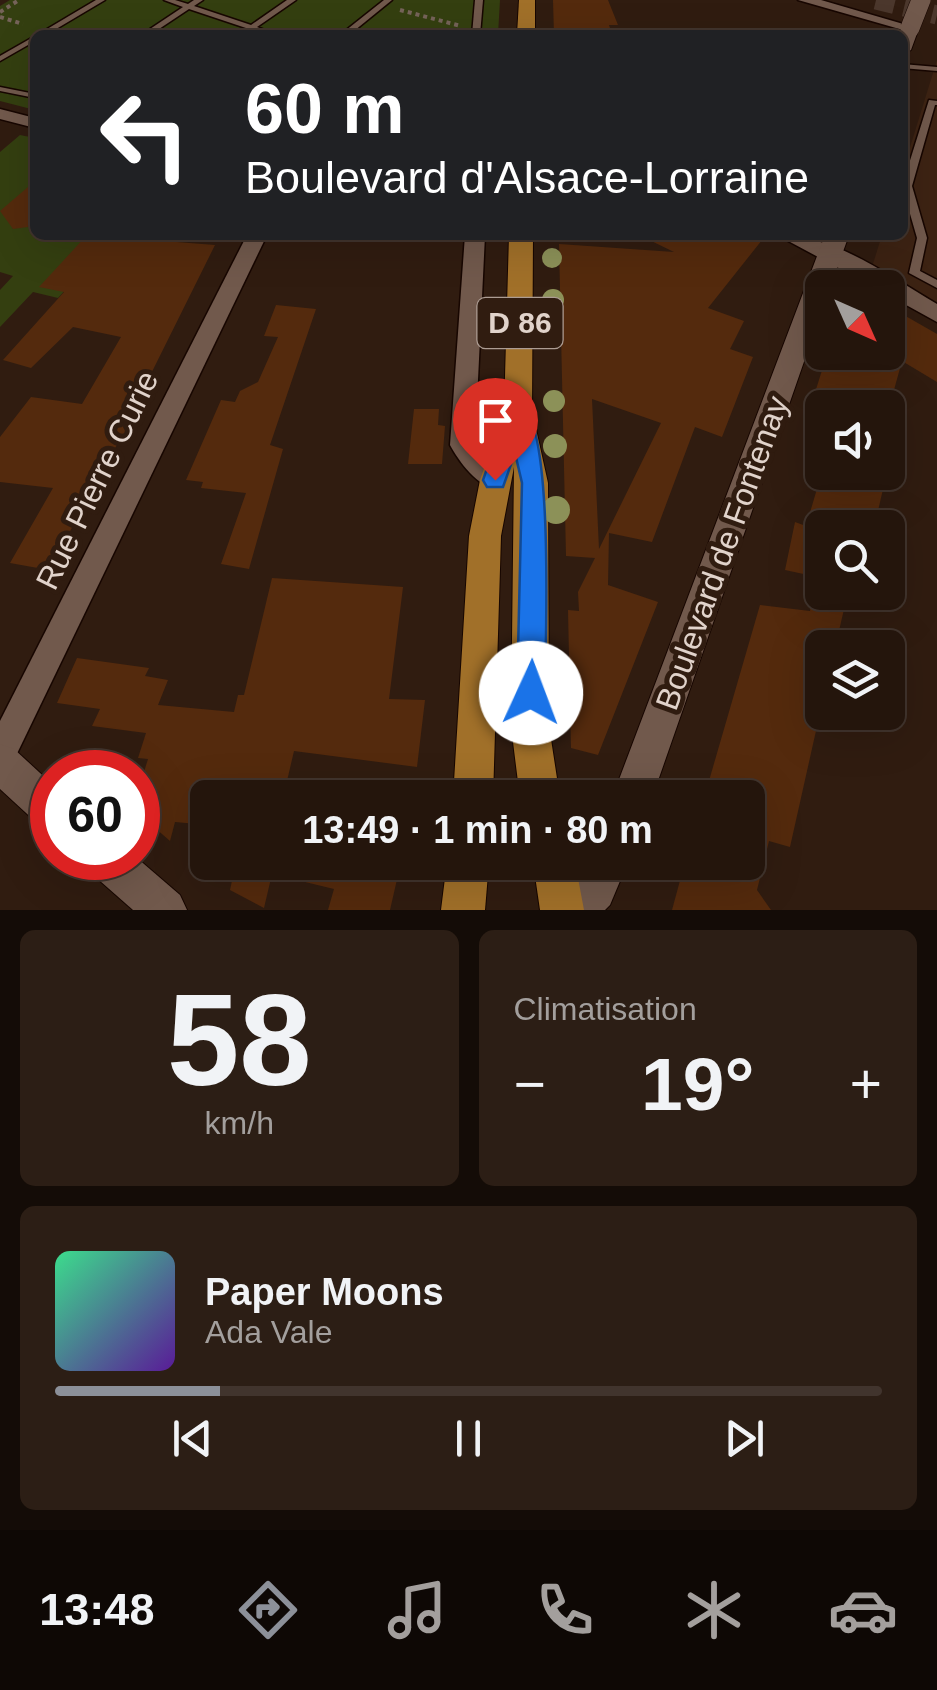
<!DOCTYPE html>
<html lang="fr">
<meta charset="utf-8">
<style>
:root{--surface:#24150c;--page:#2c1e15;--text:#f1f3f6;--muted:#a39f9d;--line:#41342d;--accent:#8c9099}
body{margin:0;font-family:Arial,sans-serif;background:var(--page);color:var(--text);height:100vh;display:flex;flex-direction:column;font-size:38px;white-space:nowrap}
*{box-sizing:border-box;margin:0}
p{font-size:32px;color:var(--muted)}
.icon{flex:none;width:55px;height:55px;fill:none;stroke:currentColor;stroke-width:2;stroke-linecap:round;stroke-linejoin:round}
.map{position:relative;height:910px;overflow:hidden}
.panel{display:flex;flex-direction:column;gap:20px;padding:20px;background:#140c07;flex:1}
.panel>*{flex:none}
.banner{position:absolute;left:30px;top:30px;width:878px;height:210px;border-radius:15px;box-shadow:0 10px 40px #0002,0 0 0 2px var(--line);background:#202124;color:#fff;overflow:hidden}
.needle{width:65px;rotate:135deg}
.tools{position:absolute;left:805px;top:270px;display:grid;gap:20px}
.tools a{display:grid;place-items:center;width:100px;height:100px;border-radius:15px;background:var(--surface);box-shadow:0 10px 40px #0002,0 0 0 2px var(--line);font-size:50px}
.speed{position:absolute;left:30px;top:750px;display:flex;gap:20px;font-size:50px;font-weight:700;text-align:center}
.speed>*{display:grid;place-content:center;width:130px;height:130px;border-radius:50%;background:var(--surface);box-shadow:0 10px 40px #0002,0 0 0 2px var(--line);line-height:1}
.speed .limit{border:15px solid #d22;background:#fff;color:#111}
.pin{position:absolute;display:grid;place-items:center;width:85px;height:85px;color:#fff;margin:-102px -42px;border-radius:50% 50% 50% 0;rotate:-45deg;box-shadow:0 0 10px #0007}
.pin .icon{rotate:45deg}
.me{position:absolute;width:110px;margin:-55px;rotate:2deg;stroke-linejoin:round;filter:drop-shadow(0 0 8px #0008)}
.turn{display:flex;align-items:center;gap:35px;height:210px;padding:0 50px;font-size:45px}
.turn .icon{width:130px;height:130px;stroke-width:2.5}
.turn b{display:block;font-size:70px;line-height:85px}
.big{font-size:75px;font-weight:800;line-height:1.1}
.panel .card{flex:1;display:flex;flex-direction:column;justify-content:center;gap:15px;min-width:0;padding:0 35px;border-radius:15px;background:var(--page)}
.panel .dial{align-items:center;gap:0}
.dial b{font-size:130px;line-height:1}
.song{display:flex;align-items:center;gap:30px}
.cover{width:120px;height:120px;border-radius:15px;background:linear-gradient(135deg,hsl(150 70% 55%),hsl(270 70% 35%))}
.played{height:10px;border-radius:5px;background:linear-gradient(90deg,var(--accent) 20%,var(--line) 20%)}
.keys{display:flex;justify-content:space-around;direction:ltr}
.heat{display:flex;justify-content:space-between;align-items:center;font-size:55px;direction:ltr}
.panel .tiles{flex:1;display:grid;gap:20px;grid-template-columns:1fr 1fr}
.card:last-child{grid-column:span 2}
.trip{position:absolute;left:190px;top:780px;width:575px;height:100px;border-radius:15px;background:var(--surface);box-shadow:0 10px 40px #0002,0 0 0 2px var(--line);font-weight:800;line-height:100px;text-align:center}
.tab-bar{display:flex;height:160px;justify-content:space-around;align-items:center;background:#0e0805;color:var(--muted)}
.tab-bar .icon{width:70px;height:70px}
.tab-bar .on{color:var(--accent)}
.tab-bar b{font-size:45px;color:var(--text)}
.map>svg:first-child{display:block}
.built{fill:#3d2313}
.green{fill:#343f10}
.building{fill:#542a0d;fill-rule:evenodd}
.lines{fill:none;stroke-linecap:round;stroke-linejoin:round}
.motorway-tunnel{stroke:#4b372c;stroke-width:19;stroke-dasharray:19 10;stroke-linecap:butt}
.service-casing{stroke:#170600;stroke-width:3}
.minor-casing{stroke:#170600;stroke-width:3}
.tertiary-casing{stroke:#170600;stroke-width:2}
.primary-casing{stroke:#170600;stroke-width:2}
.path{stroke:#756359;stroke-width:4;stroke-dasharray:4 4;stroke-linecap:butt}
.service{fill:#71594c;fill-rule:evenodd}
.minor{fill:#71594c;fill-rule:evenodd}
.tertiary{fill:#71594c;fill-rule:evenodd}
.primary{fill:#a17029;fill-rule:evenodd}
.tertiary-bridge-casing{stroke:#170600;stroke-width:20;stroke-linecap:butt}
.tertiary-bridge{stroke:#71594c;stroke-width:19}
.tree{fill:#8c9158}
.route{fill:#1a73e8;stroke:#114b97;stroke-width:2.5}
.labels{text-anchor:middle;stroke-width:10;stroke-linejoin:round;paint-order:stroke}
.shield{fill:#301c10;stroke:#ac9c93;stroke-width:2.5}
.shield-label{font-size:30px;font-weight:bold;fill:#e1d3cb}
.street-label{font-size:32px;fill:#e1d3cb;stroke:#301c10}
</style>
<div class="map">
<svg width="937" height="910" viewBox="0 0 937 910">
<rect width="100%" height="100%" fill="#301c10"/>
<!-- built -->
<polygon class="built" points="937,60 937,306 871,270 882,235 902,235 903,170"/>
<!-- green -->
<g class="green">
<polygon points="10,0 500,0 498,35 35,35 35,110 0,101 0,6"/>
<polygon points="20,135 35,138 35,235 115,235 58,298 33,292 0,327 0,290 13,276 0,272 0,152"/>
</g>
<!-- building -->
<g class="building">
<polygon points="553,0 608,0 618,25 609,25 612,35 554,35"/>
<polygon points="35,181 35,226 13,229 0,211"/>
<polygon points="87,235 215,245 133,410 143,411 128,440 120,439 49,570 10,563 53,488 0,482 0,437 31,397 82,404 121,337 73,327 31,368 3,360 64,292 39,287"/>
<path d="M 639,235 L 766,235 L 708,308 L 744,321 L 730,349 L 753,357 L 722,437 L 695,427 L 652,542 L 609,533 L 608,585 L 658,602 L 598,755 L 571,748 L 568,610 L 579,611 L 578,592 L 595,558 L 566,556 L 559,244 L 674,252 ZM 592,399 L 661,423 L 599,549 Z"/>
<polygon points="276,305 316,309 270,445 283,449 249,569 221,564 246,493 201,488 203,482 186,480 221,400 235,402 240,391 258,382 278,337 264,336"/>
<polygon points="888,306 937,334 937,382 902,361 889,408 826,408 812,402 824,364 839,369 843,352 888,352"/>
<polygon points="414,409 439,409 438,425 445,426 442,464 408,464"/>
<polygon points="822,472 887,472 874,528 809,528 822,533 822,578 785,570 795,522 806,526"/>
<polygon points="272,578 403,587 389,699 425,700 417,767 294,751 283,798 208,798 208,825 175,822 170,841 138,813 138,791 148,759 138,758 146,733 92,726 100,709 57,703 77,658 149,668 145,676 168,680 158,705 234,712 238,695 244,695"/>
<polygon points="813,592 848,592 835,648 822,648 822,704 790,847 769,841 757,890 771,910 672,910 685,862 748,862 748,798 704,798 760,605 810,611"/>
<polygon points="236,862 401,862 390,910 328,910 334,889 272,874 264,908 230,890"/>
</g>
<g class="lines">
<!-- motorway-tunnel -->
<polyline class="motorway-tunnel" points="876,0 937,15"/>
<!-- service casing -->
<g class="service-casing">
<g id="service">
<polygon points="96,0 105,0 46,35 37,35"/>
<polygon points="164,0 175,0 188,4 194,0 203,0 194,6 251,25 287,0 296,0 257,27 277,35 266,35 252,31 246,35 237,35 246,28 189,9 150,35 141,35 183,7"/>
<polygon points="384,0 392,0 349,35 340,35"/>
<polygon points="475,0 483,0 480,35 472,35"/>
<polygon points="35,36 35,41 0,61 0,56"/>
<polygon points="902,64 937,67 937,71 902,68"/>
<polygon points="0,87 35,94 35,98 0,91"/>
<polygon points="929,100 937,101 937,105 935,105 912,186 927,238 920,271 937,280 937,288 909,273 917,238 902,186"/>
</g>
</g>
<!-- minor casing -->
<g class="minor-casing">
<g id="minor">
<polygon points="798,0 821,0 917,28 910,32"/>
<polygon points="0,109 35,118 35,128 0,119"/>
<polygon points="247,235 267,235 11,766 0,771 0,721"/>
<path d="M 465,235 L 485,235 L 475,442 L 508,480 L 504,488 C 483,495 459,462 450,445 Z"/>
<path d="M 777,235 C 836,235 887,275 937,304 L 937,322 L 888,295 L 888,288 L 876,288 Z"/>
</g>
</g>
<!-- tertiary casing -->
<g class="tertiary-casing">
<g id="tertiary">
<polygon points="904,24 919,28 911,50 902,55 902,35 899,35"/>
<polygon points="825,235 849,235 830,288 822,288 822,310 652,798 612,798"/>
<polygon points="0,744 14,749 52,784 52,830 38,824 0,789"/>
<polygon points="85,858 137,858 180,895 187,910 133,910 91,873"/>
<polygon points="585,862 628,862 610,905 605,910 553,910"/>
</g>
</g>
<!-- primary casing -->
<g class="primary-casing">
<g id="primary">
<polygon points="519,0 535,0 535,35 517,35"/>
<polygon points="509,235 533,235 532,411 548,483 549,726 560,798 520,798 511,726 514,467 501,536 493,798 453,798 469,536 480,480 504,412"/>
<polygon points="447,862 489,862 485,910 441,910"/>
<polygon points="533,862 575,862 584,910 540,910"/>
</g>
</g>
<!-- path -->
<g class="path">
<polyline points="400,10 461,26"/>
<polyline points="0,12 19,0"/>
<polyline points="0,17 23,24"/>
</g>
<!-- service -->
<use href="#service" class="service"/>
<!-- minor -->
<use href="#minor" class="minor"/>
<!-- tertiary -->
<use href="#tertiary" class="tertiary"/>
<!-- primary -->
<use href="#primary" class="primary"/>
<!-- tertiary-bridge casing -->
<g class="tertiary-bridge-casing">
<polyline id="tertiary-bridge" points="910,28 921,0"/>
</g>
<!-- tertiary-bridge -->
<use href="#tertiary-bridge" class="tertiary-bridge"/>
</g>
<!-- trees -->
<g class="tree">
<circle cx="552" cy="258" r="10"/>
<circle cx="553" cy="300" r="11"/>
<circle cx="554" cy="401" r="11"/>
<circle cx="555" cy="446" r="12"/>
<circle cx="556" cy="510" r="14"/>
</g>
<!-- route -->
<path class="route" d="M 518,403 C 556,415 545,651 545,693 L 541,703 L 531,707 L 521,703 L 517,693 L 522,483 L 515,453 L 503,487 L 487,487 L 483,480 L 507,411 Z"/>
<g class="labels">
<!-- shield labels -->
<rect class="shield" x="477.5" y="298" width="85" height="50" rx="8"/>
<g class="shield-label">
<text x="520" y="333">D 86</text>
</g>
<!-- street labels -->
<g class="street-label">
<text transform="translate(97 480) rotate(-64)" y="11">Rue Pierre Curie</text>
<text transform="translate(722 553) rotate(-70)" y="11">Boulevard de Fontenay</text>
</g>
</g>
</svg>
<div class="tools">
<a><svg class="needle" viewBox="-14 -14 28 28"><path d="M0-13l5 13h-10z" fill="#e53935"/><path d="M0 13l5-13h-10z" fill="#a39f9d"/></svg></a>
<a><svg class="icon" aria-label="sound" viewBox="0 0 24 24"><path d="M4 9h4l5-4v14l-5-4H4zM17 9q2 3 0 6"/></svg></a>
<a><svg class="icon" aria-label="search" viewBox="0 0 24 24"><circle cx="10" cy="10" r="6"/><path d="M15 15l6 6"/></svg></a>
<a><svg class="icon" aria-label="layers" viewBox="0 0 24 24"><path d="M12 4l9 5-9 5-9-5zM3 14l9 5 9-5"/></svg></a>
</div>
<div class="speed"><div class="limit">60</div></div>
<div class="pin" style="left:495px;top:480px;background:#d93025"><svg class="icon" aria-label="arrive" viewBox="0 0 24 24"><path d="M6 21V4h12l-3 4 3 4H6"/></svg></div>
<svg class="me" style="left:531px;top:693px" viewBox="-20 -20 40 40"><circle r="19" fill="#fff"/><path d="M0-13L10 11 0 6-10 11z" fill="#1a73e8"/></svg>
<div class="trip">13:49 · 1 min · 80 m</div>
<div class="banner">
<div class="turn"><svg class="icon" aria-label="left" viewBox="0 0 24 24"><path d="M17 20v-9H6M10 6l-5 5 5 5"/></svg><div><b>60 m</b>Boulevard d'Alsace-Lorraine</div></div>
</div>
</div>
<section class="panel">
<div class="tiles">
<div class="card dial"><b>58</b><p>km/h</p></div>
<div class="card"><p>Climatisation</p>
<div class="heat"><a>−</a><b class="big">19°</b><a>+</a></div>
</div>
<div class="card">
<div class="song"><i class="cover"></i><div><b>Paper Moons</b><p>Ada Vale</p></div></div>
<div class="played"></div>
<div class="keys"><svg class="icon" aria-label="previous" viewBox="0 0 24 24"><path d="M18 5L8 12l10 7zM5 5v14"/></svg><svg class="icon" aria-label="pause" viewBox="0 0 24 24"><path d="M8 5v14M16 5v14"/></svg><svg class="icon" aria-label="next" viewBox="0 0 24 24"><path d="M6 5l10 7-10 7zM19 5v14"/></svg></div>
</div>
</div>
</section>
<nav class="tab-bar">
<b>13:48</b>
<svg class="icon on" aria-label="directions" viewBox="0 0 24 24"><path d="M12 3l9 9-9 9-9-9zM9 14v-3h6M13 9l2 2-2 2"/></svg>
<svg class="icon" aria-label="music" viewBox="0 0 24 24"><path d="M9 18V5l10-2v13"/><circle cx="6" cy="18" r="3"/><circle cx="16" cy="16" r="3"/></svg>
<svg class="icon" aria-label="phone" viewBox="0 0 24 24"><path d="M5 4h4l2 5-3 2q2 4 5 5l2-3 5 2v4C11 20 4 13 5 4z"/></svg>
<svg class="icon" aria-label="climate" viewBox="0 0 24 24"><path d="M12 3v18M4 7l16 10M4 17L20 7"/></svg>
<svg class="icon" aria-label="car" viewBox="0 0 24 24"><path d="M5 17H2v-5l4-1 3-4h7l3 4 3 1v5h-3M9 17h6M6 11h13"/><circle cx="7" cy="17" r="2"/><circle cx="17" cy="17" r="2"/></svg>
</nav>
